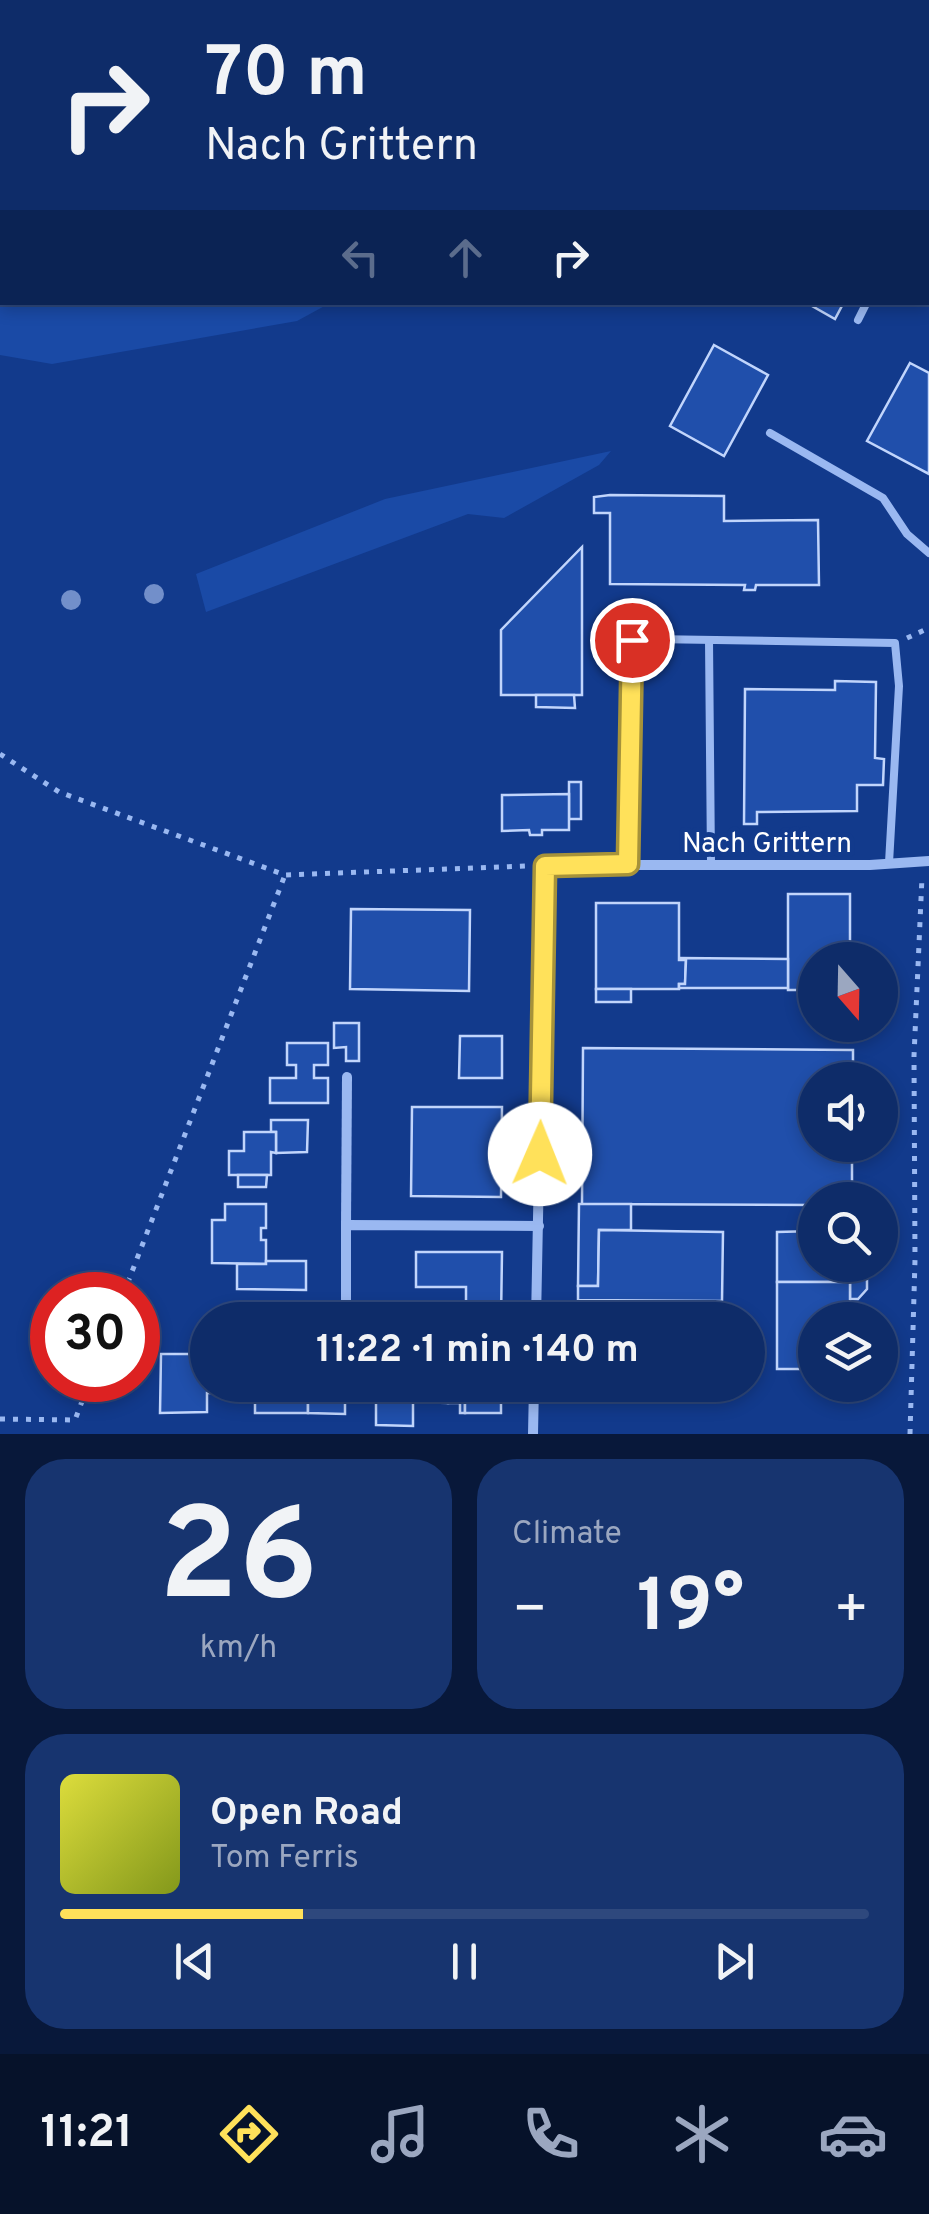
<!DOCTYPE html>
<meta charset="utf-8">
<style>
:root{--surface:#0e2c69;--page:#17346f;--text:#f1f3f6;--muted:#9ba7c0;--line:#2e487d;--accent:#ffe15a}
body{margin:0;font-family:Overpass,sans-serif;background:var(--page);color:var(--text);height:100vh;display:flex;flex-direction:column;font-size:38px;white-space:nowrap}
*{box-sizing:border-box;margin:0}
p{font-size:32px;color:var(--muted)}
.icon{flex:none;width:55px;height:55px;fill:none;stroke:currentColor;stroke-width:2;stroke-linecap:round;stroke-linejoin:round}
.map{position:relative;height:1434px;overflow:hidden}
.sheet{display:flex;flex-direction:column;gap:25px;padding:25px;background:#08183a;flex:1}
.sheet>*{flex:none}
.top-card{position:absolute;left:0px;top:0px;width:930px;height:305px;box-shadow:0 5px 15px #0003,0 0 0 2px var(--line);background:#0e2c69;color:var(--text);overflow:hidden}
.needle{width:65px;rotate:160deg}
.buttons{position:absolute;left:798px;top:942px;display:grid;gap:20px}
.buttons a{display:grid;place-items:center;width:100px;height:100px;border-radius:50%;background:var(--surface);box-shadow:0 5px 15px #0003,0 0 0 2px var(--line);font-size:50px}
.speed{position:absolute;left:30px;top:1272px;display:flex;gap:20px;font-size:50px;font-weight:700;text-align:center}
.speed>*{display:grid;place-content:center;width:130px;height:130px;border-radius:50%;background:var(--surface);box-shadow:0 5px 15px #0003,0 0 0 2px var(--line);line-height:1}
.speed .limit{border:15px solid #d22;background:#fff;color:#111}
.pin{position:absolute;display:grid;place-items:center;width:85px;height:85px;color:#fff;margin:-42px;border:5px solid #fff;border-radius:50%;box-shadow:0 2px 10px #0007}
.me{position:absolute;width:110px;margin:-55px;rotate:1deg;stroke-linejoin:round;filter:drop-shadow(0 0 8px #0008)}
.turn{display:flex;align-items:center;gap:35px;height:210px;padding:0 40px;font-size:45px}
.turn .icon{width:130px;height:130px;stroke-width:2.5}
.turn b{display:block;font-size:70px;line-height:85px}
.lanes{display:flex;align-items:center;height:95px;padding:0 40px;background:#0003;justify-content:center;gap:50px;direction:ltr}
.lanes .off{opacity:.35}
.big{font-size:75px;font-weight:700;line-height:1.1}
.sheet .widget{flex:1;display:flex;flex-direction:column;justify-content:center;gap:15px;min-width:0;padding:0 35px;border-radius:40px;background:var(--page)}
.sheet .dial{align-items:center;gap:0}
.dial b{font-size:130px;line-height:1}
.song{display:flex;align-items:center;gap:30px}
.cover{width:120px;height:120px;border-radius:15px;background:linear-gradient(135deg,hsl(60 70% 55%),hsl(70 70% 35%))}
.played{height:10px;border-radius:5px;background:linear-gradient(90deg,var(--accent) 30%,var(--line) 30%)}
.keys{display:flex;justify-content:space-around;direction:ltr}
.heat{display:flex;justify-content:space-between;align-items:center;font-size:55px;direction:ltr}
.sheet .tiles{flex:1;display:grid;gap:25px;grid-template-columns:1fr 1fr}
.widget:last-child{grid-column:span 2}
.trip{position:absolute;left:190px;top:1302px;width:575px;height:100px;border-radius:50px;background:var(--surface);box-shadow:0 5px 15px #0003,0 0 0 2px var(--line);font-weight:700;line-height:100px;text-align:center}
.tabs{display:flex;height:160px;justify-content:space-around;align-items:center;background:#06122a;color:var(--muted)}
.tabs .icon{width:70px;height:70px}
.tabs .current{color:var(--accent)}
.tabs b{font-size:45px;color:var(--text)}
.map>svg:first-child{display:block}
.green{fill:#1a4aa6}
.lines{fill:none;stroke-linecap:round;stroke-linejoin:round}
.stream{stroke:#8cb1f4;stroke-width:9}
.building{fill:#204fab;stroke:#c1d5fc;stroke-width:2.5}
.path{stroke:#9ab8f1;stroke-width:5;stroke-dasharray:5 8;stroke-linecap:butt}
.service{stroke:#9ab8f1;stroke-width:8}
.minor{stroke:#9ab8f1;stroke-width:10}
.tree{fill:#728fca}
.route-casing{stroke:#a6923a;stroke-width:25}
.route{stroke:#ffe15a;stroke-width:18}
.labels{text-anchor:middle;stroke-width:10;stroke-linejoin:round;paint-order:stroke}
.street-label{font-size:28px;fill:#fff;stroke:#123a8c}
</style>
<div class="map">
<svg width="929" height="1434" viewBox="0 0 929 1434">
<rect width="100%" height="100%" fill="#123a8c"/>
<!-- green -->
<g class="green">
<polygon points="0,264 2,302 330,303 297,321 52,364 0,355"/>
<polygon points="611,451 599,465 504,518 468,514 206,612 196,574 385,499"/>
</g>
<g class="lines">
<!-- stream -->
<g class="stream">
<polyline points="697,2 704,0"/>
<polyline points="0,282 2,282"/>
</g>
</g>
<!-- building -->
<g class="building">
<polygon points="805,302 844,302 835,319"/>
<polygon points="714,345 768,375 724,456 670,426"/>
<polygon points="910,363 929,373 929,474 867,441"/>
<polygon points="610,495 724,496 724,521 818,520 819,585 756,585 755,590 744,590 745,585 610,584 610,513 594,513 594,497"/>
<polygon points="582,547 582,695 501,695 501,630"/>
<polygon points="835,681 876,682 875,758 884,759 883,785 857,785 857,811 757,812 757,824 744,824 745,689 835,690"/>
<polygon points="536,695 574,695 575,708 536,707"/>
<rect x="569" y="782" width="12" height="37"/>
<polygon points="569,794 569,830 542,830 542,835 530,835 529,830 502,831 502,795"/>
<polygon points="788,894 850,894 850,960 815,960 815,990 788,990"/>
<polygon points="596,903 679,903 679,960 686,960 685,984 679,984 679,989 596,989"/>
<polygon points="351,909 470,910 469,991 350,989"/>
<polygon points="679,958 788,959 788,988 679,988 679,984 685,984 686,960"/>
<rect x="596" y="989" width="35" height="13"/>
<polygon points="334,1023 359,1023 359,1061 346,1061 346,1047 334,1048"/>
<polygon points="460,1036 502,1036 502,1078 459,1078"/>
<polygon points="287,1043 328,1043 328,1065 314,1065 314,1078 328,1078 328,1103 270,1103 270,1078 296,1078 296,1065 287,1065"/>
<polygon points="583,1048 853,1050 853,1080 815,1080 815,1145 852,1145 852,1200 815,1200 815,1205 582,1204"/>
<polygon points="412,1107 502,1107 501,1197 411,1196"/>
<polygon points="271,1120 308,1120 307,1152 276,1153 276,1132 271,1132"/>
<polygon points="244,1132 276,1132 276,1153 271,1152 271,1175 229,1175 229,1151 244,1151"/>
<polygon points="238,1175 267,1175 266,1187 238,1187"/>
<polygon points="225,1204 266,1204 266,1228 261,1228 261,1240 266,1240 266,1264 212,1263 212,1220 225,1220"/>
<polygon points="579,1204 631,1204 631,1230 599,1230 598,1286 578,1286"/>
<polygon points="599,1230 723,1232 722,1301 578,1300 578,1286 598,1286"/>
<polygon points="815,1231 815,1265 850,1265 850,1282 777,1282 777,1232"/>
<polygon points="416,1252 502,1252 501,1320 466,1320 466,1287 416,1287"/>
<polygon points="266,1261 306,1261 306,1290 237,1289 237,1264 266,1264"/>
<polygon points="850,1267 859,1267 867,1278 867,1289 858,1299 850,1299"/>
<polygon points="777,1282 850,1282 850,1320 815,1320 815,1369 777,1369"/>
<polygon points="161,1354 208,1354 208,1385 214,1385 214,1393 207,1393 207,1412 160,1413"/>
<rect x="255" y="1385" width="53" height="28"/>
<polygon points="308,1385 345,1385 345,1414 308,1413"/>
<polygon points="376,1385 413,1385 413,1426 376,1425"/>
<polygon points="413,1385 448,1385 448,1403 413,1402"/>
<polygon points="448,1385 465,1385 465,1413 460,1413 460,1403 448,1403"/>
<rect x="465" y="1385" width="36" height="28"/>
</g>
<g class="lines">
<!-- path -->
<g class="path">
<polyline points="928,75 929,74"/>
<polyline points="907,638 929,628"/>
<polyline points="0,754 59,792 285,875 527,866"/>
<polyline points="123,1295 285,875"/>
<polyline points="0,1419 75,1420 90,1380"/>
<polyline points="910,1434 915,1260 914,1056 922,877"/>
</g>
<!-- service -->
<g class="service">
<polyline points="928,268 929,270"/>
<polyline points="858,320 867,302"/>
<polyline points="770,433 883,498 907,534 929,553"/>
<polyline points="709,640 711,863"/>
<polyline points="628,864 632,641 651,639 895,643 899,686 889,863"/>
</g>
<!-- minor -->
<g class="minor">
<polyline points="346,1225 347,1077"/>
<polyline points="346,1308 346,1225 539,1226"/>
<polyline points="536,1320 545,865 870,865 929,861"/>
<polyline points="533,1434 534,1385"/>
</g>
</g>
<!-- trees -->
<g class="tree">
<circle cx="154" cy="594" r="10"/>
<circle cx="71" cy="600" r="10"/>
</g>
<g class="lines">
<!-- route casing -->
<g class="route-casing">
<polyline id="route" points="540,1154 545,866 628,864 632,640"/>
</g>
<!-- route -->
<use href="#route" class="route"/>
</g>
<g class="labels">
<!-- street labels -->
<g class="street-label">
<text x="767" y="852">Nach Grittern</text>
</g>
</g>
</svg>
<div class="buttons">
<a><svg class="needle" viewBox="-14 -14 28 28"><path d="M0-13l5 13h-10z" fill="#e53935"/><path d="M0 13l5-13h-10z" fill="#9ba7c0"/></svg></a>
<a><svg class="icon" aria-label="sound" viewBox="0 0 24 24"><path d="M4 9h4l5-4v14l-5-4H4zM17 9q2 3 0 6"/></svg></a>
<a><svg class="icon" aria-label="search" viewBox="0 0 24 24"><circle cx="10" cy="10" r="6"/><path d="M15 15l6 6"/></svg></a>
<a><svg class="icon" aria-label="layers" viewBox="0 0 24 24"><path d="M12 4l9 5-9 5-9-5zM3 14l9 5 9-5"/></svg></a>
</div>
<div class="speed"><div class="limit">30</div></div>
<div class="pin" style="left:632px;top:640px;background:#d93025"><svg class="icon" aria-label="arrive" viewBox="0 0 24 24"><path d="M6 21V4h12l-3 4 3 4H6"/></svg></div>
<svg class="me" style="left:540px;top:1154px" viewBox="-20 -20 40 40"><circle r="19" fill="#fff"/><path d="M0-13L10 11 0 6-10 11z" fill="#ffe15a"/></svg>
<div class="trip">11:22 · 1 min · 140 m</div>
<div class="top-card">
<div class="turn"><svg class="icon" aria-label="right" viewBox="0 0 24 24"><path d="M7 20v-9h11M14 6l5 5-5 5"/></svg><div><b>70 m</b>Nach Grittern</div></div>
<div class="lanes"><svg class="icon off" aria-label="left" viewBox="0 0 24 24"><path d="M17 20v-9H6M10 6l-5 5 5 5"/></svg><svg class="icon off" aria-label="ahead" viewBox="0 0 24 24"><path d="M12 20V5M6 11l6-6 6 6"/></svg><svg class="icon" aria-label="right" viewBox="0 0 24 24"><path d="M7 20v-9h11M14 6l5 5-5 5"/></svg></div>
</div>
</div>
<section class="sheet">
<div class="tiles">
<div class="widget dial"><b>26</b><p>km/h</p></div>
<div class="widget"><p>Climate</p>
<div class="heat"><a>−</a><b class="big">19°</b><a>+</a></div>
</div>
<div class="widget">
<div class="song"><i class="cover"></i><div><b>Open Road</b><p>Tom Ferris</p></div></div>
<div class="played"></div>
<div class="keys"><svg class="icon" aria-label="previous" viewBox="0 0 24 24"><path d="M18 5L8 12l10 7zM5 5v14"/></svg><svg class="icon" aria-label="pause" viewBox="0 0 24 24"><path d="M8 5v14M16 5v14"/></svg><svg class="icon" aria-label="next" viewBox="0 0 24 24"><path d="M6 5l10 7-10 7zM19 5v14"/></svg></div>
</div>
</div>
</section>
<nav class="tabs">
<b>11:21</b>
<svg class="icon current" aria-label="directions" viewBox="0 0 24 24"><path d="M12 3l9 9-9 9-9-9zM9 14v-3h6M13 9l2 2-2 2"/></svg>
<svg class="icon" aria-label="music" viewBox="0 0 24 24"><path d="M9 18V5l10-2v13"/><circle cx="6" cy="18" r="3"/><circle cx="16" cy="16" r="3"/></svg>
<svg class="icon" aria-label="phone" viewBox="0 0 24 24"><path d="M5 4h4l2 5-3 2q2 4 5 5l2-3 5 2v4C11 20 4 13 5 4z"/></svg>
<svg class="icon" aria-label="climate" viewBox="0 0 24 24"><path d="M12 3v18M4 7l16 10M4 17L20 7"/></svg>
<svg class="icon" aria-label="car" viewBox="0 0 24 24"><path d="M5 17H2v-5l4-1 3-4h7l3 4 3 1v5h-3M9 17h6M6 11h13"/><circle cx="7" cy="17" r="2"/><circle cx="17" cy="17" r="2"/></svg>
</nav>
